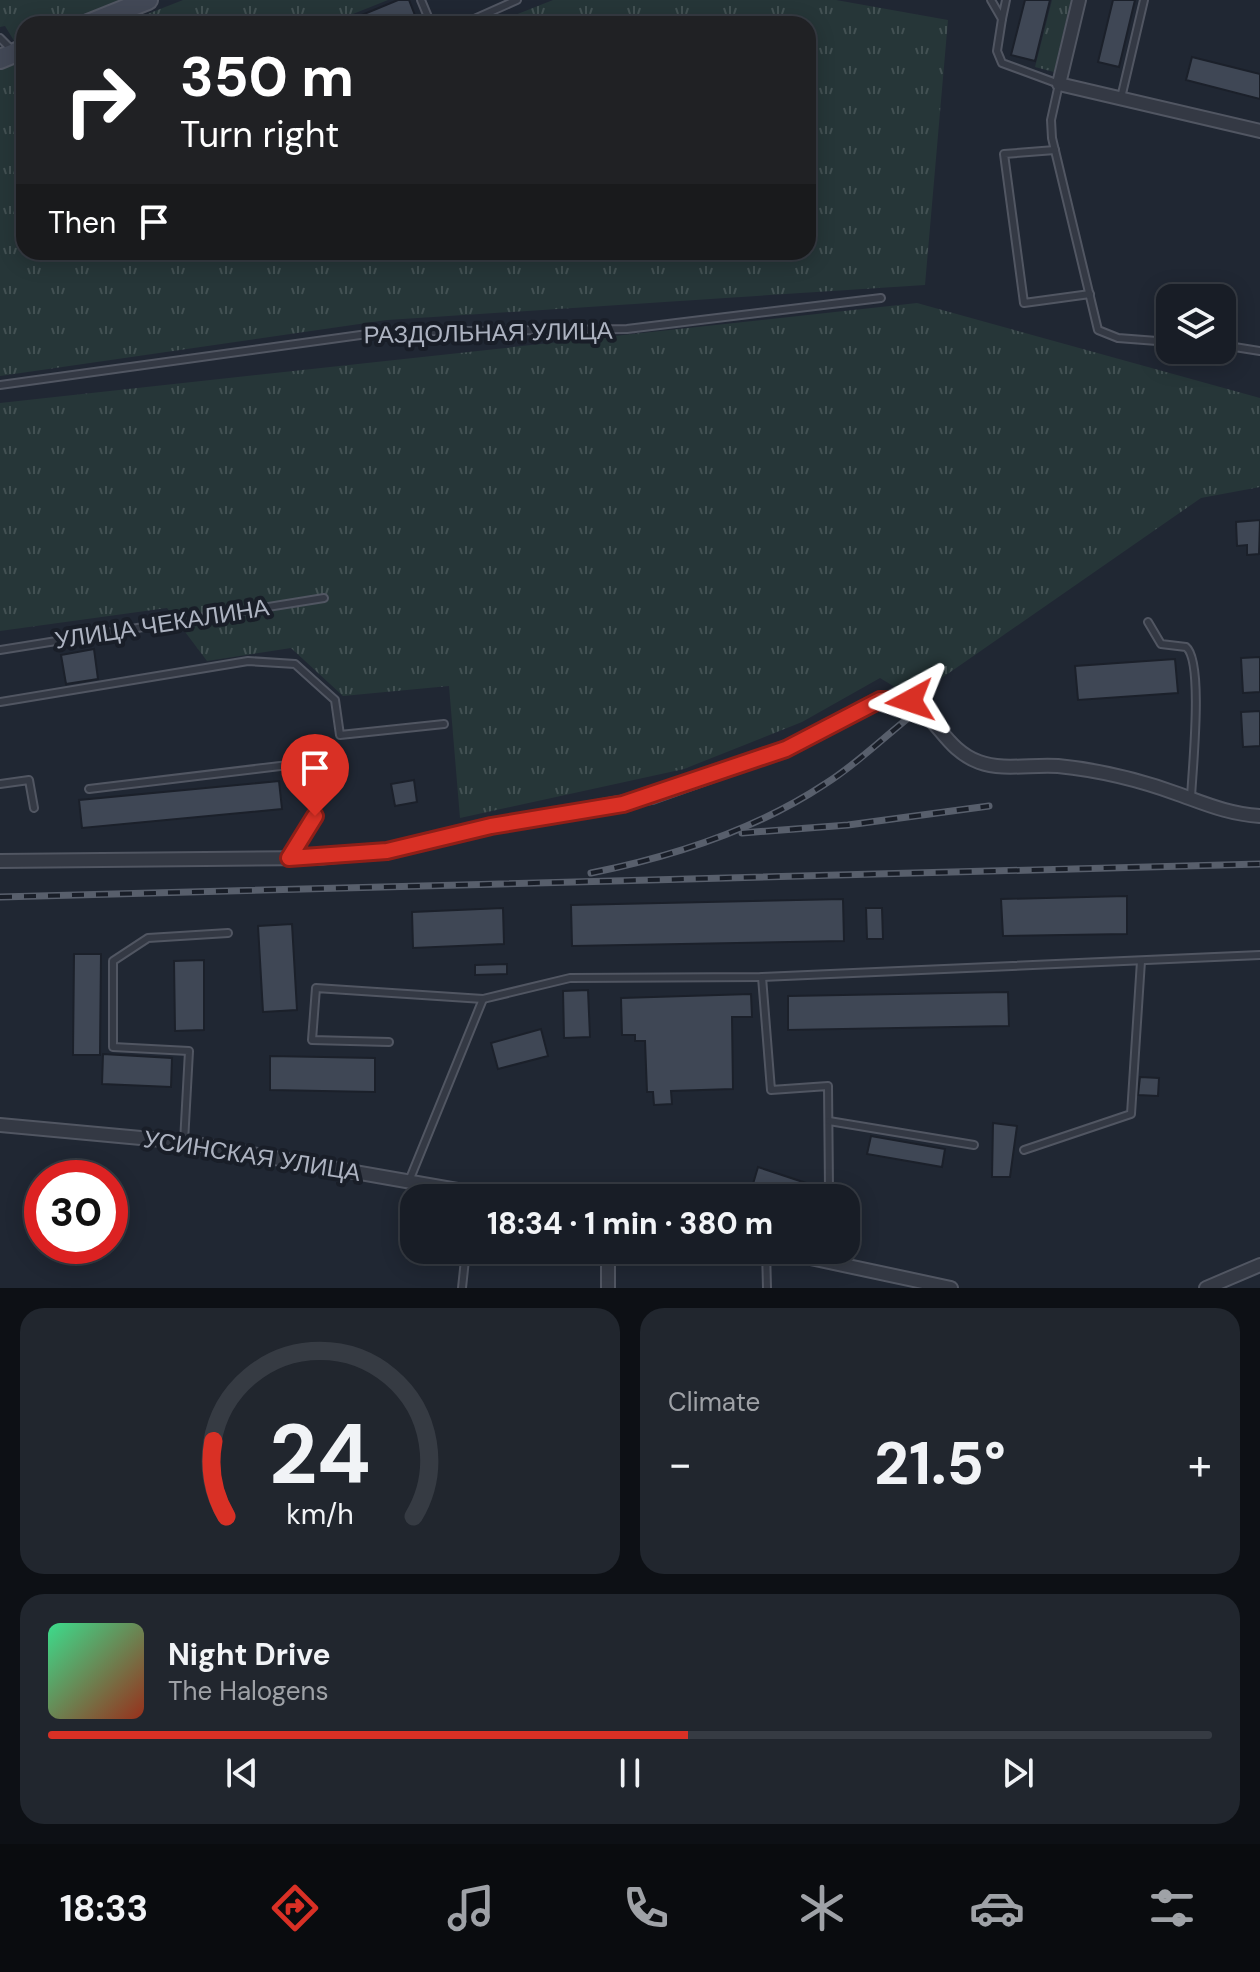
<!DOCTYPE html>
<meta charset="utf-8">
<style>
:root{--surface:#181d26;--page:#21262e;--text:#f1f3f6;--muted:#9fa2a7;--line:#363b43;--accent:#d93025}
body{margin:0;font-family:"DM Sans",sans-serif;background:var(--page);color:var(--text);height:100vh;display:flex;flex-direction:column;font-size:30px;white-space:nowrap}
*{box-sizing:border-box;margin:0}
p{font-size:26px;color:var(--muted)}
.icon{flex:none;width:44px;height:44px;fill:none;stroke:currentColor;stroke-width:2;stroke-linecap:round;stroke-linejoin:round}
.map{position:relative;height:1288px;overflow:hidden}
.drawer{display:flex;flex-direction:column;gap:20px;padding:20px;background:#0d1015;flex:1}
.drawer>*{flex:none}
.guide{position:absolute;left:16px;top:16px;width:800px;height:244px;border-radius:24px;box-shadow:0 4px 20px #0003,0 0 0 2px var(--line);background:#202124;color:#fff;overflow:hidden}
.buttons{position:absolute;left:1156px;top:284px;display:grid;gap:16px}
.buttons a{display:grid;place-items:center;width:80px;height:80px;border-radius:16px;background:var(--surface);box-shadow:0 4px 20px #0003,0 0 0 2px var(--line);font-size:40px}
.speed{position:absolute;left:24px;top:1160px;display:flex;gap:16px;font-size:40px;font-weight:700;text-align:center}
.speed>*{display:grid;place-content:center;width:104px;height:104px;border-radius:50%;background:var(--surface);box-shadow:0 4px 20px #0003,0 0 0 2px var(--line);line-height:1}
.speed .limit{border:12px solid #d22;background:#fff;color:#111}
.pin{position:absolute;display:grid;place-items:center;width:68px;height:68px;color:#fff;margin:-82px -34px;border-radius:50% 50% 50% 0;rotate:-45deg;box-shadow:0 0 8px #0007}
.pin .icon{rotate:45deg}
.me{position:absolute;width:88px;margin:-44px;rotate:265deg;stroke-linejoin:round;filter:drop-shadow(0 0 6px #0008)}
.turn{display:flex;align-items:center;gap:28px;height:168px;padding:0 32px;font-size:36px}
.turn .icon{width:104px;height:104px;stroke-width:2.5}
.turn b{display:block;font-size:56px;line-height:68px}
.then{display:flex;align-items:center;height:76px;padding:0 32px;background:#0003;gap:16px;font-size:30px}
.big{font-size:60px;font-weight:800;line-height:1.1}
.drawer .card{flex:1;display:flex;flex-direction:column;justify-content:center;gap:12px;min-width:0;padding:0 28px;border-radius:24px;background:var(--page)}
.drawer .dial{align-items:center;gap:0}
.dial svg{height:208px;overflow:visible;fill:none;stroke:var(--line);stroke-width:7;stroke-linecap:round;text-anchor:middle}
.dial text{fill:var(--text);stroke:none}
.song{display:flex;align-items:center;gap:24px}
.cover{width:96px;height:96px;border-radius:12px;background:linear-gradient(135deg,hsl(150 70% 55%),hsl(10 70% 35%))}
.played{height:8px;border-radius:4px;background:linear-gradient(90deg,var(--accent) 55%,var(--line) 55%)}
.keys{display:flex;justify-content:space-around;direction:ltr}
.heat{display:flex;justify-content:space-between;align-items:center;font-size:44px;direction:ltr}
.drawer .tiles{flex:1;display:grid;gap:20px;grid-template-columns:1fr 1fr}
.card:last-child{grid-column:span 2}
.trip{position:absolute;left:400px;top:1184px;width:460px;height:80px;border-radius:24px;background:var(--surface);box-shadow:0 4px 20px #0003,0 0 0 2px var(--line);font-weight:800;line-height:80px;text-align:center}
.menu{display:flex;height:128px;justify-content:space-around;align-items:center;background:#0a0c0f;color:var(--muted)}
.menu .icon{width:56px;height:56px}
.menu .current{color:var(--accent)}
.menu b{font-size:36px;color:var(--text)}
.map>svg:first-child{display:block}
.grass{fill:url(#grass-tufts)}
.building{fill:#3f4755;stroke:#1b202a;stroke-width:2}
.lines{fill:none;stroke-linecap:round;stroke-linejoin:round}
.lane-casing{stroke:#515662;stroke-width:10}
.street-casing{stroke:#515662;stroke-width:16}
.secondary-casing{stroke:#515662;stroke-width:22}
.lane{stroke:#343944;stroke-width:6}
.street{stroke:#343944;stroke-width:12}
.secondary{stroke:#424856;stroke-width:18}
.rail-casing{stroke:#585f6c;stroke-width:7}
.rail{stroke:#191e28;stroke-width:4;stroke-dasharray:12;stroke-linecap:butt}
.route-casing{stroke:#8d1f18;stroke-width:20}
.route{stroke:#d93025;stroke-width:14}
.labels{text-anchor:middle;stroke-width:8;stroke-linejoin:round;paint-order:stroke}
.street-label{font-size:24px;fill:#adb3c1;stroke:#191e28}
</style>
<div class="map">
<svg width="1260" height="1288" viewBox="0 0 1260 1288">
<defs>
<pattern id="grass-tufts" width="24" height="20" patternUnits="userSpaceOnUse" patternTransform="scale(2)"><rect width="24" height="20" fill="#263638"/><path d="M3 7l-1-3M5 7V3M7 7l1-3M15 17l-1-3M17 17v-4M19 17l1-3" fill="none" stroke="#435153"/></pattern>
</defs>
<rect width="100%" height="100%" fill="#202733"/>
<!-- grass -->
<g class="grass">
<polygon points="0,0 127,0 66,24 24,24 24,41 16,44 5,26 0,27"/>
<polygon points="183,0 388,0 328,24 122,24"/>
<polygon points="553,0 836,0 948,20 925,285 387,320 0,376 0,70 24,61 24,252 808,252 808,24 492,24"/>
<polygon points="1052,0 1071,0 1054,72 1035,67"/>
<polygon points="917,303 1260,398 1260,487 1201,498 913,698 880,678 802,722 684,769 460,818 449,686 343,696 291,648 207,661 167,608 0,631 0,403"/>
</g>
<!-- building -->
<g class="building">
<polygon points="398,0 409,0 416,18 403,24 340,24"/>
<polygon points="1025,0 1050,0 1035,61 1011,55"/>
<polygon points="1113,0 1135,0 1119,67 1098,62"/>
<polygon points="1192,57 1260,74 1260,99 1186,80"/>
<polygon points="1260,520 1259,554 1247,555 1247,545 1237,546 1236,522"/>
<polygon points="94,649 98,679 66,684 61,655"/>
<polygon points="1260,657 1260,692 1243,693 1241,658"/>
<polygon points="1175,659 1178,693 1078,700 1075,666"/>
<polygon points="1260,711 1260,746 1243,747 1241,712"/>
<polygon points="414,780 417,802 395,806 391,784"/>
<polygon points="279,781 282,809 82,828 79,800"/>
<polygon points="1127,896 1127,934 1003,936 1001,899"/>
<polygon points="843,899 844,941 572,946 571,905"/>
<polygon points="503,908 504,944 413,948 412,912"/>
<polygon points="866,908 882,908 883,939 867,939"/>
<polygon points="292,924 297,1010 263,1012 258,926"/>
<polygon points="74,954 101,954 100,1055 73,1055"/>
<polygon points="204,960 204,1030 175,1031 174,961"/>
<polygon points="507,964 507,974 475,975 475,965"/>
<polygon points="588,990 590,1037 564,1038 563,991"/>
<polygon points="1008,992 1009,1026 788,1030 788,996"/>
<polygon points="751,994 752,1017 732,1017 733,1089 671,1091 672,1104 654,1105 653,1092 647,1092 645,1041 635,1041 635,1035 622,1035 621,998"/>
<polygon points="541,1029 548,1056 498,1069 491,1043"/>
<polygon points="103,1054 172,1058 171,1087 102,1084"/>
<polygon points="270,1056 375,1058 375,1092 270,1090"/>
<polygon points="1140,1077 1159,1078 1158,1096 1138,1095"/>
<polygon points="993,1123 1017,1126 1010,1177 992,1177"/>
<polygon points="871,1136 945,1149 942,1167 867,1154"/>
<polygon points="758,1167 806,1183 801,1198 753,1184"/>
</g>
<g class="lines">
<!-- lane casing -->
<g class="lane-casing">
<g id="lane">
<polyline points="421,0 431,24"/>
<polyline points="991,0 1002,19 997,51 1002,63 1059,84 1051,120 1052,138 1098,330 1118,338 1170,342"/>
<polyline points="1002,19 1006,0"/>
<polyline points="463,24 517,0"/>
<polyline points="0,38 12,50"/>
<polyline points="1121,98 1144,0"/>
<polyline points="1055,150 1004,154 1024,303 1090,294"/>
<polyline points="1222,345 1260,351"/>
<polyline points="0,385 382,332 627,329 881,298"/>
<path d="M 1148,622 L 1161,644 L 1186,647 C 1204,661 1192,772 1191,798"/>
<polyline points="0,650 324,598"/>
<polyline points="0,702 248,661 295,664 335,700 340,735 444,724"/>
<polyline points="0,784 29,780 34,808"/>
<polyline points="89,789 305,763 315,816 289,858"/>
<polyline points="762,977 771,1090 828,1086 829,1189"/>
<polyline points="389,1042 312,1040 316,988 483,999 570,978 762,977 1260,955"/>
<polyline points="829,1121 974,1145"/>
<polyline points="184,1142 189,1051 113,1047 113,961 148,938 228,933"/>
<polyline points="1024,1150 1131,1114 1141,961"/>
<polyline points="409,1181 483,999"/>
<polyline points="766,1250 767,1288"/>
<polyline points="462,1288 466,1250"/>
</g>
</g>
<!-- street casing -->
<g class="street-casing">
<g id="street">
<polyline points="1079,0 1059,84 1260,131"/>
<path d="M 0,861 L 317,858 L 387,851 L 491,826 L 652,797 L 786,749 L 880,700 C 935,694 935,746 979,762 C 1003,771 1032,764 1058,766 C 1098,770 1140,780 1178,794 C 1206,804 1229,814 1260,816"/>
<polyline points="0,1125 184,1142 503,1198"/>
<polyline points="773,1250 951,1288"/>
<polyline points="608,1288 608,1250"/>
<polyline points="1206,1288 1260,1265"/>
</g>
</g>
<!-- secondary casing -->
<g class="secondary-casing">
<g id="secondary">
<polyline points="88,24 148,0"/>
<polyline points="0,59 24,49"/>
</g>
</g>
<!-- lane -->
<use href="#lane" class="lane"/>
<!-- street -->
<use href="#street" class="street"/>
<!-- secondary -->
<use href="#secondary" class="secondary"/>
<!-- rail casing -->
<g class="rail-casing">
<g id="rail">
<polyline points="742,833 848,825 989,806"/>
<path d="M 591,873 C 671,857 757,829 825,784 C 854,766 880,741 907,719"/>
<polyline points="0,897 1260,864"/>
</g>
</g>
<!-- rail -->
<use href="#rail" class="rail"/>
</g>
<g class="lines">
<!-- route casing -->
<g class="route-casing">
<polyline id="route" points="315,816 289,858 387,851 491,826 623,804 786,749 880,700 910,701"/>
</g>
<!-- route -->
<use href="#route" class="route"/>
</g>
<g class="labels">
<!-- street labels -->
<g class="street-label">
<text transform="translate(488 333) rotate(-1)" y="8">РАЗДОЛЬНАЯ УЛИЦА</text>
<text transform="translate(162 624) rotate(-9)" y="8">УЛИЦА ЧЕКАЛИНА</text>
<text transform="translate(252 1156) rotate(9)" y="8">УСИНСКАЯ УЛИЦА</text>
</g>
</g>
</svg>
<div class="buttons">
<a><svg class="icon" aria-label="layers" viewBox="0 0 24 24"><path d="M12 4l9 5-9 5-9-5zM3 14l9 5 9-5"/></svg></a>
</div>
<div class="speed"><div class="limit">30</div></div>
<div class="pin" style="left:315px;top:816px;background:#d93025"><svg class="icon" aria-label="arrive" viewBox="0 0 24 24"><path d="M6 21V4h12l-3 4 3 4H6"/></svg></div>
<svg class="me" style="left:910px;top:701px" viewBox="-20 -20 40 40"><path d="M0-17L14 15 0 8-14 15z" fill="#d93025" stroke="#fff" stroke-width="4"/></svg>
<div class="trip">18:34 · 1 min · 380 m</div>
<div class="guide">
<div class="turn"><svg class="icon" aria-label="right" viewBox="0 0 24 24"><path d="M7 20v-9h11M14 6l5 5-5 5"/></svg><div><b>350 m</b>Turn right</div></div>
<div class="then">Then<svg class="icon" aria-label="arrive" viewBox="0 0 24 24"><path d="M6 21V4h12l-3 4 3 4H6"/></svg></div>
</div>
</div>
<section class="drawer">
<div class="tiles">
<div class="card dial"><svg viewBox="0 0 100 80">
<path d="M14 69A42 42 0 1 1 86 69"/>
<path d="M14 69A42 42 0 0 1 9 40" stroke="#d93025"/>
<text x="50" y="56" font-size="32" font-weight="700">24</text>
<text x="50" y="72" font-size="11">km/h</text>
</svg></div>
<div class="card"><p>Climate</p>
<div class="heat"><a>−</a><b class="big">21.5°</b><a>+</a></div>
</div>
<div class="card">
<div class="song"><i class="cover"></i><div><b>Night Drive</b><p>The Halogens</p></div></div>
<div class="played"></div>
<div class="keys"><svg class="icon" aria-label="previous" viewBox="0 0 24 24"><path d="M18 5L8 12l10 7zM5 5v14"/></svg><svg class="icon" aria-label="pause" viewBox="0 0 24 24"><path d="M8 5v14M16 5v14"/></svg><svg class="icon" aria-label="next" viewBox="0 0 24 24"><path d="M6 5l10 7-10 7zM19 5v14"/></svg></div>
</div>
</div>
</section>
<nav class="menu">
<b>18:33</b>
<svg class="icon current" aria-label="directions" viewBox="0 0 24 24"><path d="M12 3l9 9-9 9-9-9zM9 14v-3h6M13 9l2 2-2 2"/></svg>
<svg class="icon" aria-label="music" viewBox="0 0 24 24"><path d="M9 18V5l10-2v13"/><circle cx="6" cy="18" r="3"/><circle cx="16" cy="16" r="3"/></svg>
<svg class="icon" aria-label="phone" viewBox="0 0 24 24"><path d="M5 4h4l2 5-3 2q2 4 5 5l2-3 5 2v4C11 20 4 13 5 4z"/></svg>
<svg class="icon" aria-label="climate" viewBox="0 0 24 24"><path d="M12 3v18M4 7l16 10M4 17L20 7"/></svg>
<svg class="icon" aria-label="car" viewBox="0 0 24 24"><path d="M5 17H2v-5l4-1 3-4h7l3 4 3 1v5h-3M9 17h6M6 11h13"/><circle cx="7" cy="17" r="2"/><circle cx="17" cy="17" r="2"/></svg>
<svg class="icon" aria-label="filters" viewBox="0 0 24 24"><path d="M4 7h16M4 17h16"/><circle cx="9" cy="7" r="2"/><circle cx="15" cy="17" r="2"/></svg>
</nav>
